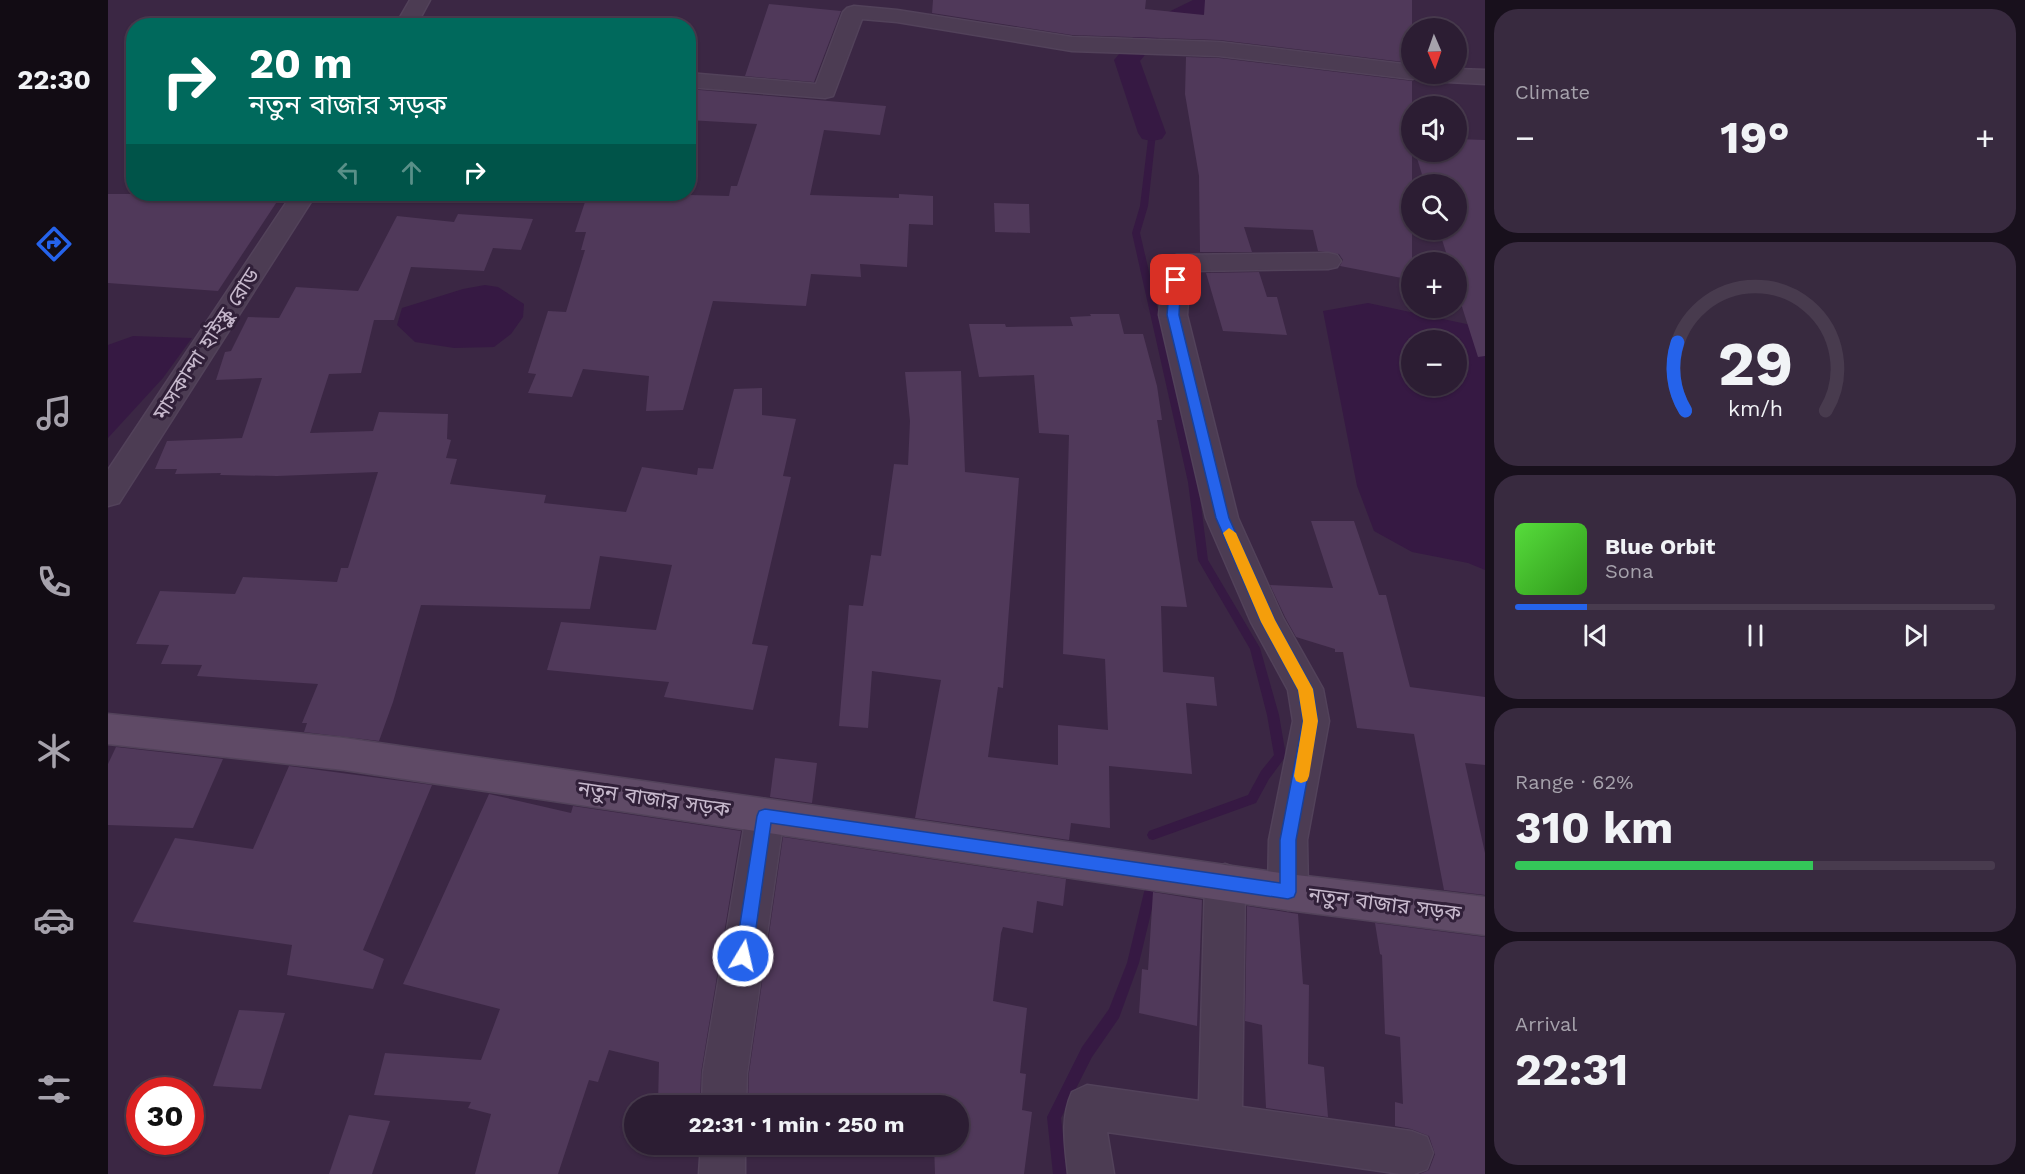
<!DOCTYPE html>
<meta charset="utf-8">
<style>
:root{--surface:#2c1d33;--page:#382a3f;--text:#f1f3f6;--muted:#a6a2ac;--line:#483b4e;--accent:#2563eb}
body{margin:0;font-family:"Work Sans","Noto Sans Bengali",sans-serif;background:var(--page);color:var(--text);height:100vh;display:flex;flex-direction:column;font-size:22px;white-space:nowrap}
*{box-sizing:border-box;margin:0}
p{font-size:20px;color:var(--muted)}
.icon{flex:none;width:33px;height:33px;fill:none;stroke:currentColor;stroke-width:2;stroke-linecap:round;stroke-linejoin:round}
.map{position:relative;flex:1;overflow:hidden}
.side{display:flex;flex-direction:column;gap:9px;padding:9px;background:#18101c;width:540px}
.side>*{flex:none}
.top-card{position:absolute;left:18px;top:18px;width:570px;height:183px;border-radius:24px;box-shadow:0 2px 4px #0004,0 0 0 2px var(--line);background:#00695c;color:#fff;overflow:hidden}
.needle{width:39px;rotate:178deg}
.controls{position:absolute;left:1293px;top:18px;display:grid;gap:12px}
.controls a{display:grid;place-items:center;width:66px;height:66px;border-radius:50%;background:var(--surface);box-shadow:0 2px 4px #0004,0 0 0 2px var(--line);font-size:30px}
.speed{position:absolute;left:18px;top:1077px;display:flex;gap:12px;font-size:30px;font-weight:700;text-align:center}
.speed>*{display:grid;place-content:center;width:78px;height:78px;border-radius:50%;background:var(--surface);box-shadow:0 2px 4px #0004,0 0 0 2px var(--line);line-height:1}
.speed .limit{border:9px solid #d22;background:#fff;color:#111}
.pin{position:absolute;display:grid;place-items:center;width:51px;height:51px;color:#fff;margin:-26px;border-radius:12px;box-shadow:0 3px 9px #0006}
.me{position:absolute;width:66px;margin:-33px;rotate:9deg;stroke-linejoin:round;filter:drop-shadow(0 0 4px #0008)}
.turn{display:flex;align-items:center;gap:21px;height:126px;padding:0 24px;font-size:27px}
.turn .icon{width:78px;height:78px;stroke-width:2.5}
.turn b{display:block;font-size:42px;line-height:51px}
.lanes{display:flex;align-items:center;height:57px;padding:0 24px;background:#0003;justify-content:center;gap:30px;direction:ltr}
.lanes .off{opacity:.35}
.big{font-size:45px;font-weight:700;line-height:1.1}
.side .widget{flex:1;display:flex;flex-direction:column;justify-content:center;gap:9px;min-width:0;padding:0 21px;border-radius:24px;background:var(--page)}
.side .dial{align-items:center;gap:0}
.dial svg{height:156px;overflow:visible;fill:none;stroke:var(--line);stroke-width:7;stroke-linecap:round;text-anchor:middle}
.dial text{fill:var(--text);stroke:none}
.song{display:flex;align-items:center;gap:18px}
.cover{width:72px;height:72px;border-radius:9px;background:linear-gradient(135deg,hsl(110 70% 55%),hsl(110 70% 35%))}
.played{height:6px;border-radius:3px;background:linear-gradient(90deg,var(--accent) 15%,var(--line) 15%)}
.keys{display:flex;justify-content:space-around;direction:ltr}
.heat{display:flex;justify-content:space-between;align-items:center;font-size:33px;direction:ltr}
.charge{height:9px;border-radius:4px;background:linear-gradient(90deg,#34c759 62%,var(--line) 0)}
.trip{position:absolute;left:516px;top:1095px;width:345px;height:60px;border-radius:30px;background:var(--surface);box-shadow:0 2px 4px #0004,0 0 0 2px var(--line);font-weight:700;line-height:60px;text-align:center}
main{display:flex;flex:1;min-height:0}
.tabs{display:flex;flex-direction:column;width:108px;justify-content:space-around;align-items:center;background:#120c14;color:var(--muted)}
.tabs .icon{width:42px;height:42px}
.tabs .selected{color:var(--accent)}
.tabs b{font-size:27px;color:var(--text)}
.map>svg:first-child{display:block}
.water{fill:#361943;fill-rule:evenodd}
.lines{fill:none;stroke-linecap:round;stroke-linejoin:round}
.stream{fill:#361943;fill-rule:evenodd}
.canal{fill:#361943;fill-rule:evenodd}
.building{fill:#50395a}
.street-casing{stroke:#52425a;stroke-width:3}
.secondary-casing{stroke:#52425a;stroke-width:3}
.street{fill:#4c3c53;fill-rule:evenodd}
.secondary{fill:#5f4a66;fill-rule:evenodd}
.route{fill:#2563eb;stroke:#184099;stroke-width:1.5}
.slow{fill:#f59e0b}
.labels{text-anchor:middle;stroke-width:6;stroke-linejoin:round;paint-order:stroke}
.street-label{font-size:21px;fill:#c7b9cd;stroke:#312039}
</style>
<main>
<nav class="tabs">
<b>22:30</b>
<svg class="icon selected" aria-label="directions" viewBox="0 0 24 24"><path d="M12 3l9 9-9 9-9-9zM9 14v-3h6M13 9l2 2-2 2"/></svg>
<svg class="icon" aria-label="music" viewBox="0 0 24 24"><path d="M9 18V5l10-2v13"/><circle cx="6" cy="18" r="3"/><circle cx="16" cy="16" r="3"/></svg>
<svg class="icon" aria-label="phone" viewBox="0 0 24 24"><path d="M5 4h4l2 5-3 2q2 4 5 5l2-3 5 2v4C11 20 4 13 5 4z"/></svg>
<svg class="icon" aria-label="climate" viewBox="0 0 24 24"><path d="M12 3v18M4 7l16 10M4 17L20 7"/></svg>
<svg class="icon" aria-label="car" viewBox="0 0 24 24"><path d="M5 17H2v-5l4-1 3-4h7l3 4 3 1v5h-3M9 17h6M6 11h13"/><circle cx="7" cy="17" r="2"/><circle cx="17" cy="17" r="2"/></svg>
<svg class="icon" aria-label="filters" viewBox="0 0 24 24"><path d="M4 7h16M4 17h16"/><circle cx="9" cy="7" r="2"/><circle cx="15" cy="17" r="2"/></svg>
</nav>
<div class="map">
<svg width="1377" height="1174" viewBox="0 0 1377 1174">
<rect width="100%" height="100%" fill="#3b2744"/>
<!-- water -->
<g class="water">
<polygon points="377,285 390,287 416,304 415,317 403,334 386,347 346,348 307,342 289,325 294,308 355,289"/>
<path d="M 1260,303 L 1377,328 L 1377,570 L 1360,563 L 1304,552 L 1266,531 L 1249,486 L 1215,311 ZM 1304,340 L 1348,340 L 1348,386 L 1304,386 Z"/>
<polygon points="25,336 84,338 55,378 0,438 0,345"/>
</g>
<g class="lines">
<!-- stream -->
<g class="stream">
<polygon points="1041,131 1048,133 1040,206 1032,233 1090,482 1100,560 1152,648 1171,715 1178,756 1161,779 1148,803 1045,840 1041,839 1039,835 1041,831 1140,795 1153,771 1166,755 1159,715 1142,649 1090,560 1080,482 1024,233 1032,206"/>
<polygon points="1042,886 1046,888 1048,892 1031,963 1011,1018 984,1057 953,1118 959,1174 945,1174 939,1117 974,1047 1001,1009 1019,963 1036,892 1038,888"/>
</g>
<!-- canal -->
<polygon class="canal" points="1085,0 1110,0 1101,12 1054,34 1032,61 1058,133 1054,139 1044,141 1034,139 1030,133 1006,60 1036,24"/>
</g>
<!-- building -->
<g class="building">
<polygon points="825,0 1038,0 1037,9 1096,15 1097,0 1304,0 1304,63 1111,40 964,35 824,13"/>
<polygon points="661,4 733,11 706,82 637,76"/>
<polygon points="1078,57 1111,58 1304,81 1304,280 1232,266 1235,260 1231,254 1210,251 1205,230 1136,227 1144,252 1092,252 1091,176 1077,94"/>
<polygon points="580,89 778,106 772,135 716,130 702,195 791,198 791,194 825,196 825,225 801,224 799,267 752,264 753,277 703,274 698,306 605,301 575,410 538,411 541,376 475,369 464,397 420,393 428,374 420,373 440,311 458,312 477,250 473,250 478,232 467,232 479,196 541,200 543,194 621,196 623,186 629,186 649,124 580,120"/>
<polygon points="1348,139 1377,140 1377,356 1370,357 1348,288 1348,262 1341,262 1331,230 1348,230 1348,184 1317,184 1307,152 1348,152"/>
<polygon points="0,194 174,194 110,291 0,283"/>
<polygon points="886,203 921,204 922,233 887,232"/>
<polygon points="350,214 425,219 413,250 385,248 376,271 303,267 286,320 266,320 253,373 221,374 202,433 265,431 271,412 340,414 339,439 343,440 338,458 349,459 342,484 438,495 436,503 518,512 534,467 589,475 590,468 605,469 626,389 654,388 654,415 688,419 675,476 683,477 644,644 660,646 645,710 556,697 561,682 439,670 453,622 548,630 564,565 492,556 482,609 313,605 285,702 271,741 196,732 199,723 194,723 210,684 89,676 94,665 53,664 61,645 28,644 52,591 127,594 135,577 229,582 233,568 240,568 270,472 169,476 112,475 113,473 67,474 69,469 47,469 59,441 134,438 154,378 108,380 117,352 123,351 140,317 171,318 188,287 250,291 289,216 346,222"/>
<polygon points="1151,272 1159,297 1169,297 1179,335 1115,331 1098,273"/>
<polygon points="982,314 1011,314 1016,334 1035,334 1049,386 1054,420 1049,420 1079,607 1053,606 1055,672 1106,677 1109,706 1078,703 1084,774 1001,766 1002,828 963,823 961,840 807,818 833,680 764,671 760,728 731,726 741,605 755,606 763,555 773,556 786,464 800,465 802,421 797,372 853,371 857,472 911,478 895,688 890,687 880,757 950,765 950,725 1000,730 997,659 955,654 961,435 931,433 926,375 871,377 861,324 897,324 898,327 965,326 962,317 983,316"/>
<polygon points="1203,521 1246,521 1271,595 1278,595 1302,687 1377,697 1377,765 1357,763 1377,853 1377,895 1336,890 1306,734 1249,728 1235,652 1227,652 1227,649 1188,637 1177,617 1162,585 1225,588"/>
<polygon points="8,747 115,759 85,828 0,825 0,764"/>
<polygon points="667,758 709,763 704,803 662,797"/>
<polygon points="181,766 324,785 255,950 276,959 265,989 179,975 184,945 25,922 67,838 145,849"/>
<polygon points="381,794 463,813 465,806 633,831 593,1073 592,1103 550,1104 551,1062 501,1050 490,1082 481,1080 450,1174 367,1174 383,1114 360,1108 363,1102 266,1095 277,1053 373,1060 392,1009 295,984"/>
<polygon points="675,837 958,879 955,906 929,901 925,933 895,927 893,933 885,1001 919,1008 912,1073 918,1074 914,1110 924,1112 916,1174 827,1174 826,1144 850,1144 850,1106 660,1106 640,1101 641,1073"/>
<polygon points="1045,892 1094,900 1089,1026 1031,1013 1034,969 1040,970"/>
<polygon points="1139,906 1190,914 1195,984 1201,985 1200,1064 1216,1067 1220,1117 1158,1108 1154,1025 1137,1021"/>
<polygon points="1267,923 1377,937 1377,1174 1312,1174 1321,1170 1327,1154 1321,1136 1303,1129 1287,1126 1287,1102 1295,1104 1292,1037 1277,1034 1274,955 1272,954"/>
<polygon points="131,1010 177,1013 153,1089 105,1086"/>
<polygon points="241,1115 282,1121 264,1174 221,1174"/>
</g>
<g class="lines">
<!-- street casing -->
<g class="street-casing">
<g id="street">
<polygon points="302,0 322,0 308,26 287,26"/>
<polygon points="746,6 789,10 964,37 1111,42 1304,65 1304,74 1348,74 1348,69 1377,70 1377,84 1321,81 1312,77 1304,79 1111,56 964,51 789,22 754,19 725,96 717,98 580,87 580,73 708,84 735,12 739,8"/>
<polygon points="184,194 208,194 11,503 0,506 0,470"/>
<polygon points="1220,253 1229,255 1233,261 1229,267 1220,269 1082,271 1079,315 1130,518 1175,618 1215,689 1221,721 1199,840 1200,892 1194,905 1180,910 1166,905 1160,892 1161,840 1185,721 1180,690 1143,622 1098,518 1051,315 1056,263 1060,257 1069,255"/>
<polygon points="657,799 670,804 676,816 639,1073 638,1106 594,1106 595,1073 638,816 644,804"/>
<path d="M 1117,864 L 1131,869 L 1137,882 L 1134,1107 L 1303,1131 L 1319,1137 L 1325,1153 L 1319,1169 L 1306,1174 L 1293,1174 L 999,1132 L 1006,1174 L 960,1174 C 957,1145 952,1119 964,1092 L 979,1085 L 1091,1101 L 1097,882 L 1103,869 Z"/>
<polygon points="593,1144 637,1144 637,1174 591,1174"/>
</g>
</g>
<!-- secondary casing -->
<g class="secondary-casing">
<polygon id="secondary" points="0,714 236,738 1180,874 1377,897 1377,935 1180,910 236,770 0,744"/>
</g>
<!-- street -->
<use href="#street" class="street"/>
<!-- secondary -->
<use href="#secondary" class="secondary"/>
</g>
<!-- route -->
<polygon class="route" points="1068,277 1073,280 1071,315 1121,518 1167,620 1205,689 1210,721 1188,840 1188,892 1186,897 1180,899 663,823 644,956 641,962 635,964 629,962 627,956 649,816 651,811 657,809 1172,883 1172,840 1195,721 1190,690 1153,622 1108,518 1059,315 1062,280"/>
<!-- slow -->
<polygon class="slow" points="1121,528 1128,533 1167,620 1205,689 1210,721 1201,776 1199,781 1193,783 1188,781 1186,776 1195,721 1190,690 1153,622 1115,533"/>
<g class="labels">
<!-- street labels -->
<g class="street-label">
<text transform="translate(98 344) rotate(-57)" y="7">মাসকান্দা হাইস্কুল রোড</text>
<text transform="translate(546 799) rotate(8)" y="7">নতুন বাজার সড়ক</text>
<text transform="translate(1277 904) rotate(7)" y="7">নতুন বাজার সড়ক</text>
</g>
</g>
</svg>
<div class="controls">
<a><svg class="needle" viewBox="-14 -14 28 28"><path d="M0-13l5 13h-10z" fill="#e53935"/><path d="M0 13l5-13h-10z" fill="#a6a2ac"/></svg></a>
<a><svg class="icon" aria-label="sound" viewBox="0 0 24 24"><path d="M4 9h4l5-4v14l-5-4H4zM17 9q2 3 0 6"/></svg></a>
<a><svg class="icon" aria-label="search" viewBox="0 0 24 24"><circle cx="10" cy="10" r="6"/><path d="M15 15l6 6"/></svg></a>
<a>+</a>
<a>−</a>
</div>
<div class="speed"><div class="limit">30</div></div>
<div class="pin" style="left:1068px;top:280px;background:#d93025"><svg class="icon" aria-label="arrive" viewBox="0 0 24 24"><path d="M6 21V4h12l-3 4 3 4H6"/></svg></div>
<svg class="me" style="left:635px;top:956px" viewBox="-20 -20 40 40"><circle r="17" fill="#2563eb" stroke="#fff" stroke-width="3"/><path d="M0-11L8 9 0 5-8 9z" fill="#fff"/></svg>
<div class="trip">22:31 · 1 min · 250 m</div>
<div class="top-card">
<div class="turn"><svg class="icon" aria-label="right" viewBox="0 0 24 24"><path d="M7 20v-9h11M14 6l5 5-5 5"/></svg><div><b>20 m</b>নতুন বাজার সড়ক</div></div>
<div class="lanes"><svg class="icon off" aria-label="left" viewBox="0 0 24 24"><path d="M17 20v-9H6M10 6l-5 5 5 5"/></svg><svg class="icon off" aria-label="ahead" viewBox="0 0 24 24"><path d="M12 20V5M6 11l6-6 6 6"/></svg><svg class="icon" aria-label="right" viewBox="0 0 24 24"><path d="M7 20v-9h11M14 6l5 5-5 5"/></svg></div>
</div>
</div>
<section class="side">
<div class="widget"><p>Climate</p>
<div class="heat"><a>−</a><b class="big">19°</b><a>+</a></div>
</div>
<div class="widget dial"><svg viewBox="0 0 100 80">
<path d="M14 69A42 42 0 1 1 86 69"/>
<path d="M14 69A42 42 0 0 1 10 34" stroke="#2563eb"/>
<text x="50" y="56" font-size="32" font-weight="700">29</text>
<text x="50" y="72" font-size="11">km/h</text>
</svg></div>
<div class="widget">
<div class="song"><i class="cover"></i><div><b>Blue Orbit</b><p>Sona</p></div></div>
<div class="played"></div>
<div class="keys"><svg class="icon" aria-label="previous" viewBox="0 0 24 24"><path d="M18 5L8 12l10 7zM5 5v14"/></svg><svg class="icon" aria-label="pause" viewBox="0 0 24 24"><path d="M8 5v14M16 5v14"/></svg><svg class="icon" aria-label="next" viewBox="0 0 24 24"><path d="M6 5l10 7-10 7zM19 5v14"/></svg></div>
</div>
<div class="widget"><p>Range · 62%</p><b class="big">310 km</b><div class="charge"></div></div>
<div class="widget"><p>Arrival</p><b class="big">22:31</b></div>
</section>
</main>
